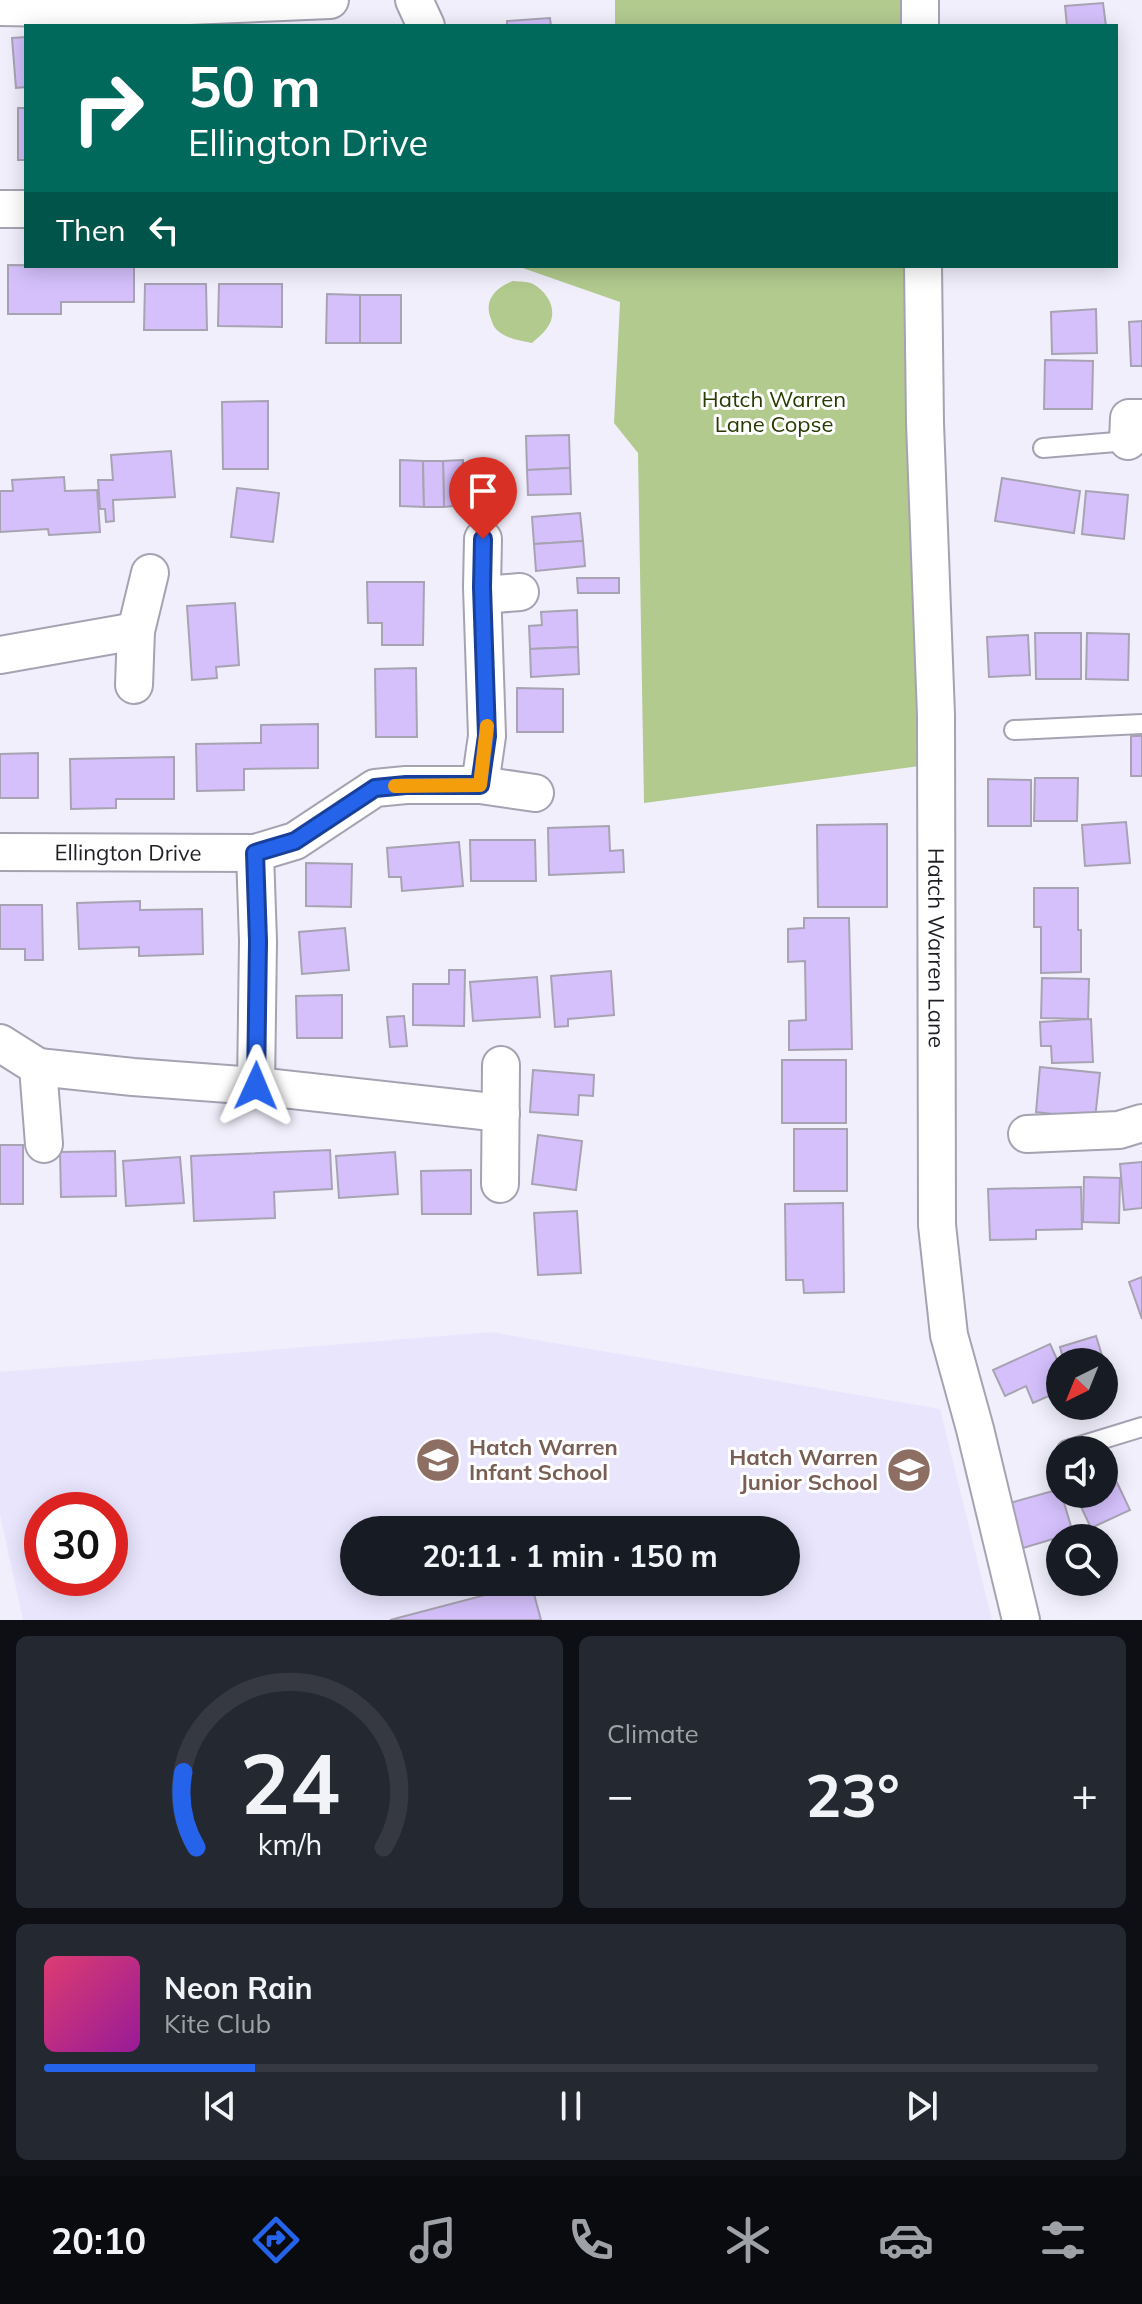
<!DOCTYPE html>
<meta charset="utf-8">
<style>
:root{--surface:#171b24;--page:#242831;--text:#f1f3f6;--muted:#9ea1a6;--line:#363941;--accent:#2563eb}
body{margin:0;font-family:Mulish,sans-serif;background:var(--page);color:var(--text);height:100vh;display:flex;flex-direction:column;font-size:30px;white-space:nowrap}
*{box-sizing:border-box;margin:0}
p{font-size:26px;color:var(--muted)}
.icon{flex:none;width:44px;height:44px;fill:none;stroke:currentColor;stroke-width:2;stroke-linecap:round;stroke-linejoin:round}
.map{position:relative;height:1620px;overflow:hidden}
.details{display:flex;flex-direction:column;gap:16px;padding:16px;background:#0d0f14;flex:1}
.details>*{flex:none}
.hud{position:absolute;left:24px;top:24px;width:1094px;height:244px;border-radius:0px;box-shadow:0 4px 20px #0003;background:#00695c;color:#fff;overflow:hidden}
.needle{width:52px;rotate:223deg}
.fabs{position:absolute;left:1046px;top:1348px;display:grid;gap:16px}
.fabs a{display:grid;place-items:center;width:72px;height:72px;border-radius:50%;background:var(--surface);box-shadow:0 4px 20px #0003;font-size:40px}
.speed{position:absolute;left:24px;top:1492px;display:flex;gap:16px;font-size:40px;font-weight:700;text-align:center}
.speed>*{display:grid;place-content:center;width:104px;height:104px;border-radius:50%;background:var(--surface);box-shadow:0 4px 20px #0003;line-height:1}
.speed .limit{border:12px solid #d22;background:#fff;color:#111}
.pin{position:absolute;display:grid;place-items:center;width:68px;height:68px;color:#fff;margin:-82px -34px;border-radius:50% 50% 50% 0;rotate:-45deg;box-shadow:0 0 8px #0007}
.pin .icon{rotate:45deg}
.me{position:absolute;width:88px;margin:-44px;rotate:1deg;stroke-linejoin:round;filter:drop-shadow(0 0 6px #0008)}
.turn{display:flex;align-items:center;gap:28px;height:168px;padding:0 32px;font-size:36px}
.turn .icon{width:104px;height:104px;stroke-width:2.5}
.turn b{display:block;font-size:56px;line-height:68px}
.then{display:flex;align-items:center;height:76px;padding:0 32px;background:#0003;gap:16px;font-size:30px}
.big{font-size:60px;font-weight:700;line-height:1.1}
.details .tile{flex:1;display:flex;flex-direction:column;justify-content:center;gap:12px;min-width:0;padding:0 28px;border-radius:12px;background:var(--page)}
.details .dial{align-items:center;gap:0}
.dial svg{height:208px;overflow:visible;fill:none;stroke:var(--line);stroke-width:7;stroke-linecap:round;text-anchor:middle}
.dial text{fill:var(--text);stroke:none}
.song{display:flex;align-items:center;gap:24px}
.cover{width:96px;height:96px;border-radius:12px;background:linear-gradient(135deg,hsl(340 70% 55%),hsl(300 70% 35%))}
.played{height:8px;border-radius:4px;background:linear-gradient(90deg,var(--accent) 20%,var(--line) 20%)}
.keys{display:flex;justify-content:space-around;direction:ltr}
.heat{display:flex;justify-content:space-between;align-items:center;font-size:44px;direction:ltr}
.details .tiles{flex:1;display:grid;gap:16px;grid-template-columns:1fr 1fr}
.tile:last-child{grid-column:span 2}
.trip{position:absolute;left:340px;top:1516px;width:460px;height:80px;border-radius:40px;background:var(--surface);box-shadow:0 4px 20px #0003;font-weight:700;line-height:80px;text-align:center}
.tab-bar{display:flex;height:128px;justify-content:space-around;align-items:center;background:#090b0e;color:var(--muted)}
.tab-bar .icon{width:56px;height:56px}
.tab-bar .active{color:var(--accent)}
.tab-bar b{font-size:36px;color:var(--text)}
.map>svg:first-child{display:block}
.built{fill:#e9e5fd;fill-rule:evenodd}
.green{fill:#b2ca8e}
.building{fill:#d5c0fc;stroke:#a8a3b2;stroke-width:2}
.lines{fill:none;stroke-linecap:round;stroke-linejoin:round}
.lane-casing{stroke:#a5a3b2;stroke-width:22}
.street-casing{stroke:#a5a3b2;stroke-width:40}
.lane{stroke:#fff;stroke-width:18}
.street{stroke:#fff;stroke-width:36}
.route-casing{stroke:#184099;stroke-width:20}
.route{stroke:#2563eb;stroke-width:14}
.slow{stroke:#f59e0b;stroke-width:14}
.labels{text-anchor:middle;stroke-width:6;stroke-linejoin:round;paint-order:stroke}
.park-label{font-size:22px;fill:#293b01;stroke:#fff}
.street-label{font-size:22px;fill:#1f1e24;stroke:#fff}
.education-label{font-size:22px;font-weight:bold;fill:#785e54;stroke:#fff;text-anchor:start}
</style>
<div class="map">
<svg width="1142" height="1620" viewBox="0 0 1142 1620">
<rect width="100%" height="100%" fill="#f1effc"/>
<!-- built -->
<path class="built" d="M 491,1332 L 940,1409 L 992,1620 L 23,1620 L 0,1514 L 0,1372 ZM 42,1510 L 110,1510 L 110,1578 L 42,1578 ZM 354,1530 L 786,1530 L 786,1582 L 354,1582 Z"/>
<!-- green -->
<g class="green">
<polygon points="615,0 901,0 902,26 615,26"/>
<polygon points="517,266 910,266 927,765 644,803 638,453 614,423 620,302"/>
<path d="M 513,281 C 520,282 527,281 533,284 C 549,293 559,312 547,328 C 543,334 537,338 532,343 C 520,340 506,339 497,330 C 494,328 492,322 491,319 C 483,300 496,287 513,281 Z"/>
</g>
<!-- building -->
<g class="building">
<polygon points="1103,3 1106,26 1067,26 1065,6"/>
<polygon points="550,18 551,26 507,26 507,21"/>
<polygon points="26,37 26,87 16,88 12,38"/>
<rect x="18" y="108" width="8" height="52"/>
<polygon points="8,265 134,266 134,302 61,302 61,314 8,314"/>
<polygon points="145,284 206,284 207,330 144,330"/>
<polygon points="219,284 282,284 282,327 218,326"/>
<polygon points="327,294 360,295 360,343 326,343"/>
<rect x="360" y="295" width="41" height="48"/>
<polygon points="1096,309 1097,353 1052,354 1051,312"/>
<polygon points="1142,321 1142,366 1131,366 1129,322"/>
<polygon points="1045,360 1093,361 1092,409 1044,409"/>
<polygon points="268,401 268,469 223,469 222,402"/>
<polygon points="569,435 570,468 527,470 526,436"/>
<polygon points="171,451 175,497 113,500 114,521 106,522 105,509 100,509 98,480 113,480 111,455"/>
<polygon points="400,460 423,461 424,507 400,506"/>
<polygon points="463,460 463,505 444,507 443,461"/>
<polygon points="423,461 443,461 444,507 424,507"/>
<polygon points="570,468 571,494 528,495 527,470"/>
<polygon points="64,477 65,491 97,490 100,532 49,535 48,529 0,532 0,491 13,491 12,480"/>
<polygon points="1002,478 1080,491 1074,533 995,521"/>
<polygon points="237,488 279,493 273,542 231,537"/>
<polygon points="1086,491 1128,495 1124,539 1082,534"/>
<polygon points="580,513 583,541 534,544 532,517"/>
<polygon points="583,541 585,566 536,571 534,544"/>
<polygon points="577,578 619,578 619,593 578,593"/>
<polygon points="367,582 424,582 423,645 382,645 382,623 368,623"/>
<polygon points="235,603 239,665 216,667 217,678 192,680 187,606"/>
<polygon points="577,610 578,647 530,649 529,626 542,625 541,612"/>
<polygon points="1035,633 1081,633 1081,679 1036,679"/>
<polygon points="1087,633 1129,634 1128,680 1086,679"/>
<polygon points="1028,635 1030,675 989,677 987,637"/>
<polygon points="578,647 579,674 531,677 530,649"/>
<polygon points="416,668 417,737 376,737 375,669"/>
<polygon points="517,688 563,689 563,732 517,732"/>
<polygon points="318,724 318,768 244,769 244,790 197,791 196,744 261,743 261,725"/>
<rect x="1131" y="736" width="11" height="40"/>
<polygon points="38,753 38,798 0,798 0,754"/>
<polygon points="174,757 174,799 116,799 116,808 71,809 70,759"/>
<polygon points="1035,778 1078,778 1077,821 1034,821"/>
<polygon points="988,779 1031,780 1031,826 988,826"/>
<polygon points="1126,822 1130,863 1085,866 1082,825"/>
<polygon points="887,824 887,907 818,907 817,825"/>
<polygon points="609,826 610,851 623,850 624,872 549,875 548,828"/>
<polygon points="470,840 535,840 536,881 471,881"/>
<polygon points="459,842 463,886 402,891 401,877 389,877 387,848"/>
<polygon points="306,863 352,864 351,907 306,906"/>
<polygon points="1034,888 1078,888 1078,930 1081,930 1081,972 1041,973 1041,927 1034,927"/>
<polygon points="140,901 140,910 202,909 203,954 139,956 139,947 79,949 77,903"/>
<polygon points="0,905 42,905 43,960 25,960 25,949 0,949"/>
<polygon points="804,918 849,918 852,1049 789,1050 789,1021 806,1020 805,961 788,962 788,929 804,928"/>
<polygon points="345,928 349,970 302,974 299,932"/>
<polygon points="449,970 465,970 464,1026 413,1025 413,984 449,984"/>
<polygon points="611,971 614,1015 568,1019 568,1026 555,1027 551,976"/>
<polygon points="537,977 540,1017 473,1021 470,982"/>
<polygon points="1042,978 1089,979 1088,1019 1041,1018"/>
<polygon points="342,995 342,1038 297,1038 296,996"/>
<polygon points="404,1016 407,1046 390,1047 387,1017"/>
<polygon points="1091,1019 1093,1062 1052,1063 1051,1046 1041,1046 1040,1022"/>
<rect x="782" y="1060" width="64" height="63"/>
<polygon points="1040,1067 1100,1073 1095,1119 1036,1112"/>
<polygon points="533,1070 594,1075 593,1096 579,1095 578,1115 530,1112"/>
<rect x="794" y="1129" width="53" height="62"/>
<polygon points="538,1135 582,1141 576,1190 532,1184"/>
<rect x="0" y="1145" width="23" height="59"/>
<polygon points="330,1150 332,1189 274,1192 275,1218 194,1221 191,1156"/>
<polygon points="115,1151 116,1196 61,1197 60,1152"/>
<polygon points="395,1152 398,1194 339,1198 336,1156"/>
<polygon points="180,1157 184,1203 126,1206 123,1161"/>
<polygon points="1142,1162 1142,1208 1124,1210 1120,1164"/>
<polygon points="471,1170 471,1214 422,1214 421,1171"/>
<polygon points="1084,1177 1120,1178 1119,1223 1083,1222"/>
<polygon points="1081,1187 1082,1229 1036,1230 1036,1239 990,1240 988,1189"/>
<polygon points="843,1203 844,1292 804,1293 803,1280 786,1280 785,1204"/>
<polygon points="577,1211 581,1273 538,1275 534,1213"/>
<polygon points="1142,1277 1142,1319 1129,1282"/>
<polygon points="1096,1336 1104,1362 1064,1362 1060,1347"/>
<polygon points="1050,1344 1060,1366 1060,1391 1033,1403 1026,1386 1005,1396 993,1370"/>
<polygon points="1112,1472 1130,1510 1091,1528 1075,1494 1104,1494 1104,1476"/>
<polygon points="1060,1489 1073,1533 1023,1548 1010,1503"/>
<polygon points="531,1583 541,1620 390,1620"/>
</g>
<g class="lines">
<!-- lane casing -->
<g class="lane-casing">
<g id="lane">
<polyline points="1043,448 1128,441"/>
<polyline points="1014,730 1142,724"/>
<polyline points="1067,1450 1142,1427"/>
</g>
</g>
<!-- street casing -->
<g class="street-casing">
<g id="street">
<polyline points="414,0 426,26"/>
<polyline points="920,0 920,26"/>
<polyline points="0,7 116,9 330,0"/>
<polyline points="0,209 26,209"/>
<path id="s1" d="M 923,266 L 925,423 L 936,715 L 937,1225 L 949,1335 L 975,1429 L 1021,1620"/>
<polyline points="1128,441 1129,418 1142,418"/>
<polyline points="483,595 520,592"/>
<polyline points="0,655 136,631"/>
<polyline points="134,685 136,631 150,573"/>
<polyline points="480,785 487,736 482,587 483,539"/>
<path id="s2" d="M 0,852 L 255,853 L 295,841 L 375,788 L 406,785 L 480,785 L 535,793"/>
<polyline points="255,853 258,941 256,1086"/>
<polyline points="0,1043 38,1067 44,1144"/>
<polyline points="38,1067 133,1077 256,1086 501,1113"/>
<polyline points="1027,1134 1119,1130 1142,1123"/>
<polyline points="500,1184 501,1065"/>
</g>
</g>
<!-- lane -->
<use href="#lane" class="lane"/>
<!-- street -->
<use href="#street" class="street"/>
</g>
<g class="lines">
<!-- route casing -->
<g class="route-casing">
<polyline id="route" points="256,1086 258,941 255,853 295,841 375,788 406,785 480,785 487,736 482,587 483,539"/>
</g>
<!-- route -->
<use href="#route" class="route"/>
<!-- slow -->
<polyline class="slow" points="395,786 480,785 487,726"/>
</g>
<!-- icons -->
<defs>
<g id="school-disc" transform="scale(2.3)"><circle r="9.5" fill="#8d6e63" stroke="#fff"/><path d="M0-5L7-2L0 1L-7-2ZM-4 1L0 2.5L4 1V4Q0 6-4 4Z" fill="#fff"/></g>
</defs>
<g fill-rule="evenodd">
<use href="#school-disc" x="438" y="1460"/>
<use href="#school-disc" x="909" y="1470"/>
</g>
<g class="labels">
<!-- park labels -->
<g class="park-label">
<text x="774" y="407">Hatch Warren<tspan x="774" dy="25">Lane Copse</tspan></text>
</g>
<!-- street labels -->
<g class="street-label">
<text dy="8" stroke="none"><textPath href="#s2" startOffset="128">Ellington Drive</textPath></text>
<text dy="8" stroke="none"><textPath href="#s1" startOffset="682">Hatch Warren Lane</textPath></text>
</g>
<!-- education labels -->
<g class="education-label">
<text x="469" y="1455">Hatch Warren<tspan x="469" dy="25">Infant School</tspan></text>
<text x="878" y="1465" text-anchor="end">Hatch Warren<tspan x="878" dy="25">Junior School</tspan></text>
</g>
</g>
</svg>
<div class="fabs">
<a><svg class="needle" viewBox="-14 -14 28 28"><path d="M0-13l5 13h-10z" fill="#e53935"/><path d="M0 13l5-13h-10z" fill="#9ea1a6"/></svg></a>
<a><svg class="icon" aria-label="sound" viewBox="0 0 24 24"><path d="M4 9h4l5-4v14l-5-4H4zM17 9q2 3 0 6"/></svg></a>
<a><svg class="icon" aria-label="search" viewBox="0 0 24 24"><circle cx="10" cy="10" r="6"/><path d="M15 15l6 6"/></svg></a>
</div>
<div class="speed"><div class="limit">30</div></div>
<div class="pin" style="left:483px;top:539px;background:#d93025"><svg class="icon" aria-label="arrive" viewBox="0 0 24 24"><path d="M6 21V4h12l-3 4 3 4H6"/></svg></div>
<svg class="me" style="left:256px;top:1086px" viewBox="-20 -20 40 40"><path d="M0-17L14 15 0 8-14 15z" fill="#2563eb" stroke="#fff" stroke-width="4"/></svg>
<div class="trip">20:11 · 1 min · 150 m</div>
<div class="hud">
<div class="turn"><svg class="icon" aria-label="right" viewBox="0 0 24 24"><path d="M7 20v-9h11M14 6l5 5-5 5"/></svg><div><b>50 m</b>Ellington Drive</div></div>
<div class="then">Then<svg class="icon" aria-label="left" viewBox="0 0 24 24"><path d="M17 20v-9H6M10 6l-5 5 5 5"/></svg></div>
</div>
</div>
<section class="details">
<div class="tiles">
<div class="tile dial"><svg viewBox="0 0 100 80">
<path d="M14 69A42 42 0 1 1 86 69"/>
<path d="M14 69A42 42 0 0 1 9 40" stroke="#2563eb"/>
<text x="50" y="56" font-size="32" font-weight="700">24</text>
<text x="50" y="72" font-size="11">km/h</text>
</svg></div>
<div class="tile"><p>Climate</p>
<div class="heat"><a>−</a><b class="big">23°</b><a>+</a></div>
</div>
<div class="tile">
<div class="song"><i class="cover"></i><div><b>Neon Rain</b><p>Kite Club</p></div></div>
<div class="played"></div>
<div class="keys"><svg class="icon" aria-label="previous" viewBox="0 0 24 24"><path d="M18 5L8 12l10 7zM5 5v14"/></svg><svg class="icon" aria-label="pause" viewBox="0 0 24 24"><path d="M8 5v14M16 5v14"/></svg><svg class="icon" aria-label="next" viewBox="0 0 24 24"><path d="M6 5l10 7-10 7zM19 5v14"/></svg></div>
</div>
</div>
</section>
<nav class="tab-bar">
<b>20:10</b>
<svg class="icon active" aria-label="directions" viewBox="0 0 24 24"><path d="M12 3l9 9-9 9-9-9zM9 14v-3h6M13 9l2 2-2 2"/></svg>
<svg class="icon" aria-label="music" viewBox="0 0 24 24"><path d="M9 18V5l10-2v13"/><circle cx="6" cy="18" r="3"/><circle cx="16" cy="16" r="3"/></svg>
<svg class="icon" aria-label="phone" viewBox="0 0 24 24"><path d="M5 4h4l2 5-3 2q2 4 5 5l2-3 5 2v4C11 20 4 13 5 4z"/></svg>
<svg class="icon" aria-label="climate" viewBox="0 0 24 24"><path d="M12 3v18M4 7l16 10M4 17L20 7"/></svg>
<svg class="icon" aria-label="car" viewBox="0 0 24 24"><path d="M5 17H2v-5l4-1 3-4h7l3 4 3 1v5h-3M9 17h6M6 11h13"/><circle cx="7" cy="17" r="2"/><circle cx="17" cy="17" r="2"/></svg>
<svg class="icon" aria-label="filters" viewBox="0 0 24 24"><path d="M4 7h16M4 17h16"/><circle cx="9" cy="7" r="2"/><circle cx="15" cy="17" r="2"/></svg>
</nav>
